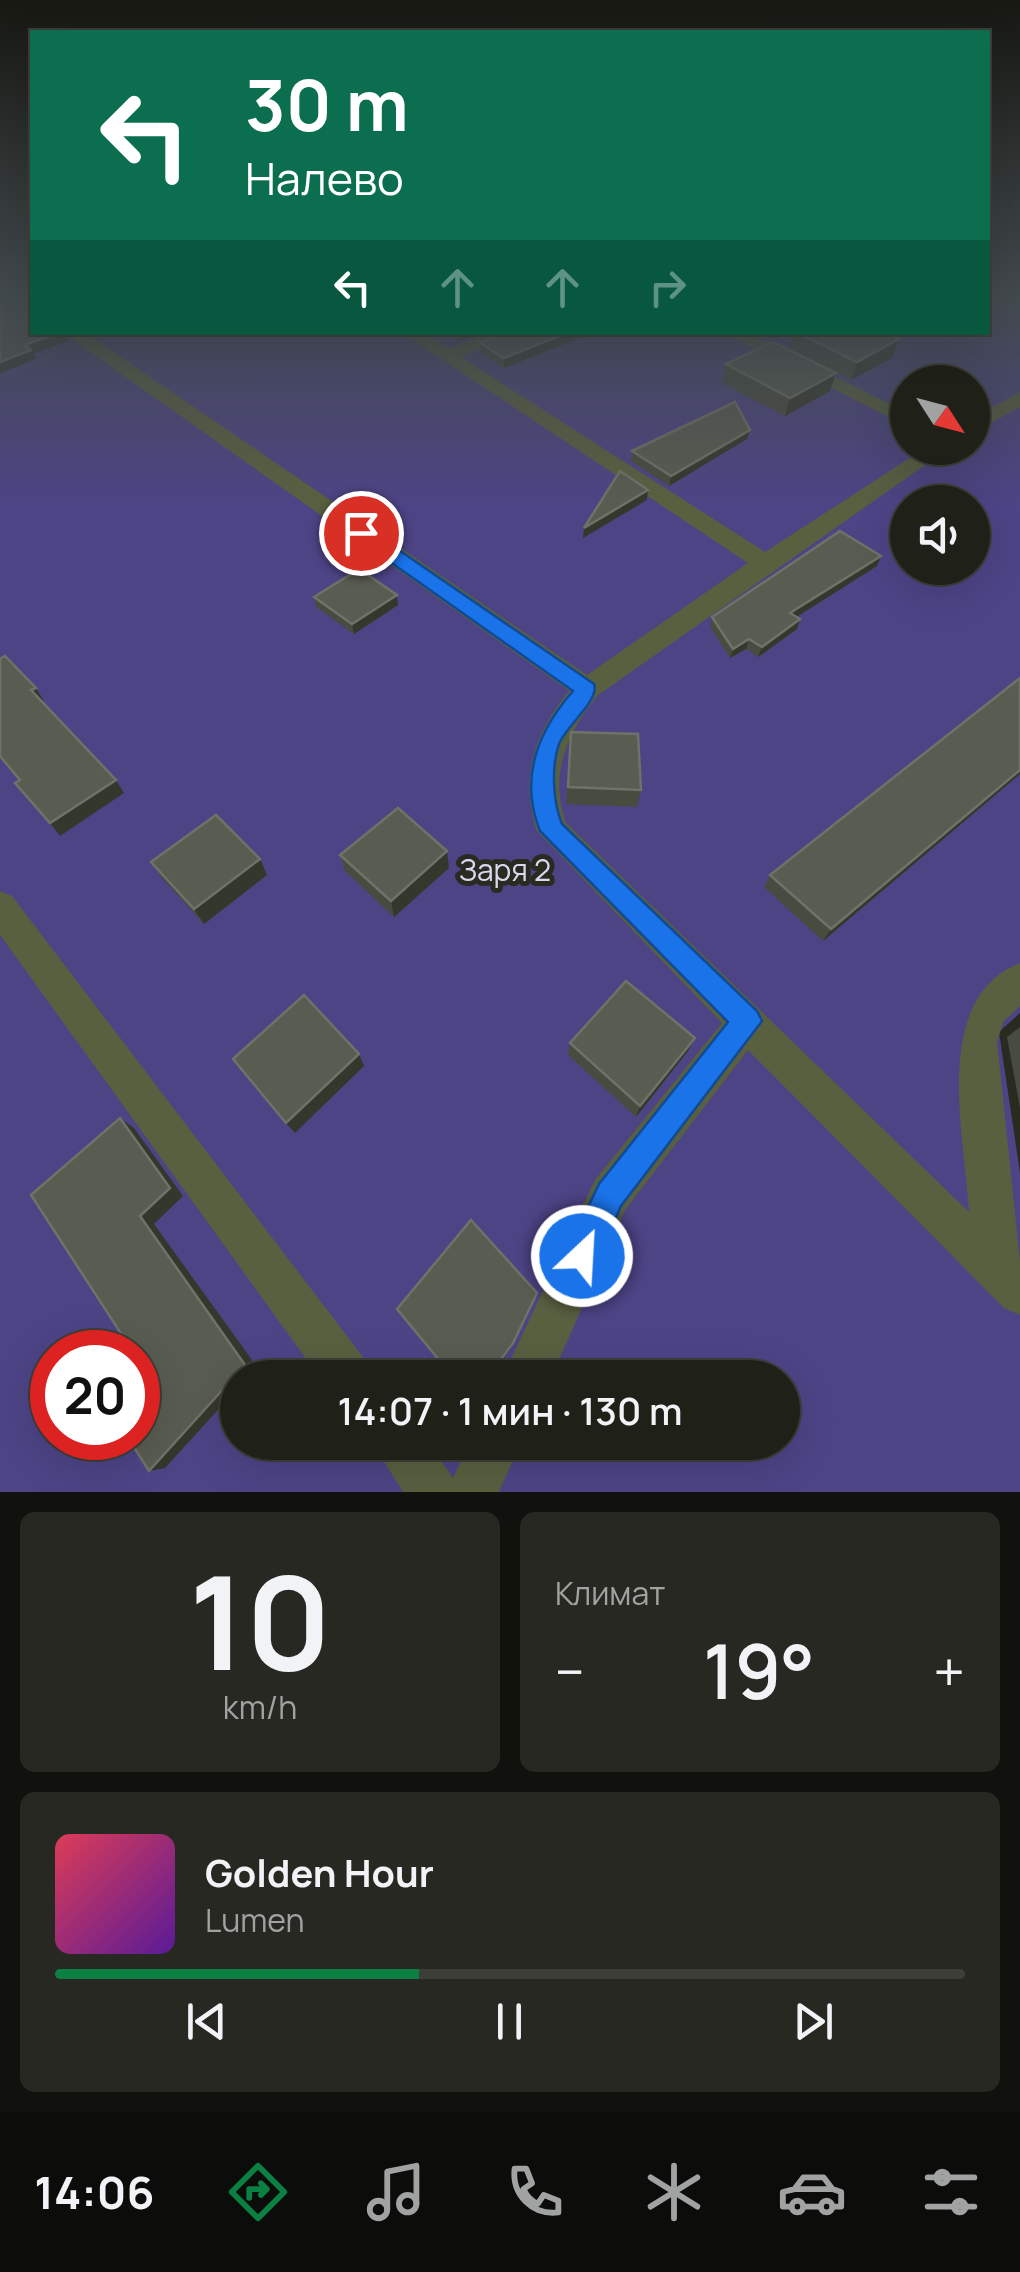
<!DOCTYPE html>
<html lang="ru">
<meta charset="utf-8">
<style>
:root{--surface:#1f2018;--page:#272821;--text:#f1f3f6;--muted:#a1a3a2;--line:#3c3e37;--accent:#0b8043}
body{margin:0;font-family:Manrope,sans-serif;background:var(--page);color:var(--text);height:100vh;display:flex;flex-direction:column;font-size:38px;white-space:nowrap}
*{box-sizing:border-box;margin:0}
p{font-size:32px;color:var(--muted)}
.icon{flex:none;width:55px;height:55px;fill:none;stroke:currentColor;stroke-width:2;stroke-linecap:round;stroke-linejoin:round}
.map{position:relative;height:1492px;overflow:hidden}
.side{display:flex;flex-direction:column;gap:20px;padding:20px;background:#11120d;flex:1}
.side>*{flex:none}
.hud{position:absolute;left:30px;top:30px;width:960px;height:305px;border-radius:0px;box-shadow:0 10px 40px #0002,0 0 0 2px var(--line);background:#0b6e4f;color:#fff;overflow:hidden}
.needle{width:65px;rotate:126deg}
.fabs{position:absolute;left:890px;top:365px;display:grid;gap:20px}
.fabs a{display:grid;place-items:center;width:100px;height:100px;border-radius:50%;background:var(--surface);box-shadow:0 10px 40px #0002,0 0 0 2px var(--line);font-size:50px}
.speed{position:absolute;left:30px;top:1330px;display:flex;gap:20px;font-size:50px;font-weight:700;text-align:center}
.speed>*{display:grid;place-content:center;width:130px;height:130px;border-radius:50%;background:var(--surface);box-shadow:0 10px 40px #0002,0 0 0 2px var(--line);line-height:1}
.speed .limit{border:15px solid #d22;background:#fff;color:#111}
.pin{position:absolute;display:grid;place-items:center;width:85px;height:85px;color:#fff;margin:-42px;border:5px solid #fff;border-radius:50%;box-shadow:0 2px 10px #0007}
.me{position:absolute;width:110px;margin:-55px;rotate:25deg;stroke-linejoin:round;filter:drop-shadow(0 0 8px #0008)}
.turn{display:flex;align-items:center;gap:35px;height:210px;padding:0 50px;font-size:45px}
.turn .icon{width:130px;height:130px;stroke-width:2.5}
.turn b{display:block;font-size:70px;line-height:85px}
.lanes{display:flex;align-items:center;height:95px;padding:0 50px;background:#0003;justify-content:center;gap:50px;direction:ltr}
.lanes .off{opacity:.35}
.big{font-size:75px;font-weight:600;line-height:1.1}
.side .widget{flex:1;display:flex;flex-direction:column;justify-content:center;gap:15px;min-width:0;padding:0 35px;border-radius:15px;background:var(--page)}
.side .dial{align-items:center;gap:0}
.dial b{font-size:130px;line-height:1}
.song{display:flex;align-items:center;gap:30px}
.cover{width:120px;height:120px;border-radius:15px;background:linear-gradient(135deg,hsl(350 70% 55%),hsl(270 70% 35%))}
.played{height:10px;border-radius:5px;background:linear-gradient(90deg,var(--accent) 40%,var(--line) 40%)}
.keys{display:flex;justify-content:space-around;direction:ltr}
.heat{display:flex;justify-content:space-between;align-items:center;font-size:55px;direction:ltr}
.side .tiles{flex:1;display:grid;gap:20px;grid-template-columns:1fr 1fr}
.widget:last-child{grid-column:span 2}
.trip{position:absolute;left:220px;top:1360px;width:580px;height:100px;border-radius:50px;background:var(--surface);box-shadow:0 10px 40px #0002,0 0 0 2px var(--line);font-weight:600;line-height:100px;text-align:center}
.dock{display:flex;height:160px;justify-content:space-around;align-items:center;background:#0c0d0a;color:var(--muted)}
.dock .icon{width:70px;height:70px}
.dock .selected{color:var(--accent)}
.dock b{font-size:45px;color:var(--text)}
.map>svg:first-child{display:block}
.green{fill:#4d4486;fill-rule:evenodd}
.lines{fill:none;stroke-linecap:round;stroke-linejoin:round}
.lane{fill:#596040;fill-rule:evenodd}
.wall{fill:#484b3f}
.shaded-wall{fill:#34372b}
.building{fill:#595c51;stroke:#6f7267;stroke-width:2.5}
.route{fill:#1a73e8;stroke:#114b97;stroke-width:2.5}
.labels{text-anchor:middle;stroke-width:10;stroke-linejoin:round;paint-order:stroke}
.park-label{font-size:30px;fill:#d9d9ee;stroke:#292b20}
</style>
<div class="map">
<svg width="1020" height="1492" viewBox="0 0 1020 1492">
<rect width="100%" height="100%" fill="#292b20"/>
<!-- green -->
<path class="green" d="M 0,297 L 32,297 L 32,332 L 988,332 L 988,297 L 1020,297 L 1020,1013 L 999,1032 L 1020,1173 L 1020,1492 L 0,1492 ZM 908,382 L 972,382 L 972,448 L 908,448 ZM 908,502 L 972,502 L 972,568 L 908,568 ZM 52,1352 L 138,1352 L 138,1438 L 52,1438 ZM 238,1378 L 782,1378 L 782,1442 L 238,1442 Z"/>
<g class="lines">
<!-- lane -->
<g class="lane">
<polygon points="11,297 31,297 32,311"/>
<path d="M 62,332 L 84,332 L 587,675 L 748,563 L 401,332 L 423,332 L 449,349 L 489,332 L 516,332 L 461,357 L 765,552 L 925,448 L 949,448 L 597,696 C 566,735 549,774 566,823 L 969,1212 C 965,1135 930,999 1020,963 L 1020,1006 L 1004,1021 L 997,1041 L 1020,1261 L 1020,1315 L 1004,1308 L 748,1050 L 625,1210 L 551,1378 L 502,1378 L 595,1180 L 722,1023 L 537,831 C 519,778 534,733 569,691 Z"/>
<polygon points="722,332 746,332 908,413 908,427"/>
<polygon points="1020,392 1020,407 972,433 972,418"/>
<polygon points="0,891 12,896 366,1361 373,1378 320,1378 0,935"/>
<polygon points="372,1442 428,1442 453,1478 470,1442 521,1442 499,1492 403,1492"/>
</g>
</g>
<!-- wall -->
<g class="wall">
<polygon points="450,332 479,332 461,340"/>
<polygon points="503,332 594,332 504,368 480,352 480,343"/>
<polygon points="794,332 886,332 899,339 892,358 851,380 789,349"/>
<polygon points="726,364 830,391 785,416 722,383"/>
<polygon points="750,430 747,439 669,486 631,461 632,451"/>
<polygon points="877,566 796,617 800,619 797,629 758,657 746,649 730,658 710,627 712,617"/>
<polygon points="314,597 398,605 354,634 316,607"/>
<polygon points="1020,678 1020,774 823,941 764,887 770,875"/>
<polygon points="571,732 641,790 637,807 566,804"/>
<polygon points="340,855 449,868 394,917 345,871"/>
<polygon points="260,859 267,875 204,924 162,878 151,862"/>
<polygon points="1020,1027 1020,1108 1007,1037"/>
<polygon points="570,1043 688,1051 636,1117 568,1055"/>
</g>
<!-- shaded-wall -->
<g class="shaded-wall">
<polygon points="60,332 64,332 68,341 33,354 36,359 0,373 0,362 25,345"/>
<polygon points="461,332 479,332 461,340"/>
<polygon points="570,332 594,332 504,368 504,358"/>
<polygon points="899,339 892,358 851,380 857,362"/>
<polygon points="836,373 830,391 785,416 790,398"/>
<polygon points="750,430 747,439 669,486 671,476"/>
<polygon points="648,490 647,500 583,538 584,528"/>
<polygon points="881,556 877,566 787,623 790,613"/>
<polygon points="397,595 398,605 354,634 352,624"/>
<polygon points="800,619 797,629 758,657 762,647"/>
<polygon points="749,639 746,649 730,658 733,649"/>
<polygon points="36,688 44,701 40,704 31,690"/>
<polygon points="1020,770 1020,774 823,941 831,929"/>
<polygon points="116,780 124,793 60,836 50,823"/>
<polygon points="447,851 449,868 394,917 391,901"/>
<polygon points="260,859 267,875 204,924 194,909"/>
<polygon points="695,1038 688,1051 636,1117 640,1106"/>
<polygon points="359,1054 364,1066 295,1133 286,1123"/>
<polygon points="120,1118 134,1128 183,1196 154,1224 257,1367 247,1378 238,1378 238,1388 165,1468 149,1471 140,1216"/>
<polygon points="537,1293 513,1345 489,1378 487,1378"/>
</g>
<!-- building -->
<g class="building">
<polygon points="0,297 18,297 31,304 30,297 32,297 32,332 60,332 25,345 31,350 0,362"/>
<polygon points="503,332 570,332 504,358 480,343"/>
<polygon points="796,332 886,332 899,339 857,362"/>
<polygon points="773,342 836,373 790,398 726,364"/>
<polygon points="735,402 750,430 671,476 632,451"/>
<polygon points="620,471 648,490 584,528"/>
<polygon points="840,531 881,556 790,613 800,619 762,647 749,639 733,649 712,617"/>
<polygon points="359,569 397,595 352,624 314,597"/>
<polygon points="5,656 36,688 31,690 116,780 50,823 15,783 20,780 0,756 0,659"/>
<polygon points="1020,678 1020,770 831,929 770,875"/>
<polygon points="571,732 638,734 641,790 568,787"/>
<polygon points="398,808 447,851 391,901 340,855"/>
<polygon points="216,815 260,859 194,909 151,862"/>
<polygon points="626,981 695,1038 640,1106 570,1043"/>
<polygon points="304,995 359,1054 286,1123 233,1059"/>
<polygon points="120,1118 170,1188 140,1216 245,1365 149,1471 128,1438 138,1438 138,1352 109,1352 124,1338 31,1195"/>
<polygon points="471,1220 537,1293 513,1343 487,1378 454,1378 397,1309"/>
</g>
<!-- sky -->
<linearGradient id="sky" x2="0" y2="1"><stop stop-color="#171812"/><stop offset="0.59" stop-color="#434a4e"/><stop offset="1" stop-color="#434a4e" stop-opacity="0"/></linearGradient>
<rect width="1020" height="506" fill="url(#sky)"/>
<!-- route -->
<path class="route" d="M 355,529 L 368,529 L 594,684 C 600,700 566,726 559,744 C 551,767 553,803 562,824 L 757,1011 L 762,1021 L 621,1206 L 594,1268 L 582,1273 L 570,1268 L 565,1256 L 599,1184 L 728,1022 L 540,831 C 519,779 538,731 573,691 L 355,537 Z"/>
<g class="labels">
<!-- park labels -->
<g class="park-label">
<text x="505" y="881">Заря 2</text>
</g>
</g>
</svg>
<div class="fabs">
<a><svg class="needle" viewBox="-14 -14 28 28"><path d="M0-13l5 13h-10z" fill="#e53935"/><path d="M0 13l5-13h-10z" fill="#a1a3a2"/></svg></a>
<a><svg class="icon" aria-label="sound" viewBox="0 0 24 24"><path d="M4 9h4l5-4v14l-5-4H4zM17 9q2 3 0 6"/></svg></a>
</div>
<div class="speed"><div class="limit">20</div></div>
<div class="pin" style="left:361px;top:533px;background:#d93025"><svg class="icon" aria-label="arrive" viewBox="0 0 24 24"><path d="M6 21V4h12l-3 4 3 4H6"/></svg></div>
<svg class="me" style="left:582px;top:1256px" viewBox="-20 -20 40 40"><circle r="17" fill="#1a73e8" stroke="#fff" stroke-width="3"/><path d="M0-11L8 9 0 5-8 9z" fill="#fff"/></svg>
<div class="trip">14:07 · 1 мин · 130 m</div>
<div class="hud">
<div class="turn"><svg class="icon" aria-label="left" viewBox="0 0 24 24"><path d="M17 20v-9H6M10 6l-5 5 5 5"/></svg><div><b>30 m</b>Налево</div></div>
<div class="lanes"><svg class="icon" aria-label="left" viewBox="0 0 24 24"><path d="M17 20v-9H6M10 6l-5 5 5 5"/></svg><svg class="icon off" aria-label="ahead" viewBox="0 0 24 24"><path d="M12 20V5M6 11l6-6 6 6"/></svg><svg class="icon off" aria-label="ahead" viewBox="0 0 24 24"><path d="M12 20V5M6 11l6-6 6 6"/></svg><svg class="icon off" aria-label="right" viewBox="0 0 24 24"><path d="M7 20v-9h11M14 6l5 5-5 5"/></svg></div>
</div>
</div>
<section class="side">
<div class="tiles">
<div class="widget dial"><b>10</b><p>km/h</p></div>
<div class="widget"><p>Климат</p>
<div class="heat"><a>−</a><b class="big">19°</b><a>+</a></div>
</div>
<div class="widget">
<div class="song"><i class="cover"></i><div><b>Golden Hour</b><p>Lumen</p></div></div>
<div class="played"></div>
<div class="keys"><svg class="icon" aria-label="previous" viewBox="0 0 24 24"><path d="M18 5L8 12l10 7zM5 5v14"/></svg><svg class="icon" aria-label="pause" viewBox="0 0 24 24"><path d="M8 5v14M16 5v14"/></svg><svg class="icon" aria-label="next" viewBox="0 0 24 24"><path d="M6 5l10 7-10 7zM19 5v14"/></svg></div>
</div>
</div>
</section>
<nav class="dock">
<b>14:06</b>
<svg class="icon selected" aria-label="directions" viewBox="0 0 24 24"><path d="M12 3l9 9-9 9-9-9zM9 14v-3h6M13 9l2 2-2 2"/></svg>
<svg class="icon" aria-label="music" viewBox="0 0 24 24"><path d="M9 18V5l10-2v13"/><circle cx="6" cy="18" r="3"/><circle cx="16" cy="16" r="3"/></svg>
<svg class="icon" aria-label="phone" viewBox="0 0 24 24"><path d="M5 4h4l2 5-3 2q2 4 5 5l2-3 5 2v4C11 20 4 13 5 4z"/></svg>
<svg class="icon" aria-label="climate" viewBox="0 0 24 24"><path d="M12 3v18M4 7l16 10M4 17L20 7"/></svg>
<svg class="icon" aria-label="car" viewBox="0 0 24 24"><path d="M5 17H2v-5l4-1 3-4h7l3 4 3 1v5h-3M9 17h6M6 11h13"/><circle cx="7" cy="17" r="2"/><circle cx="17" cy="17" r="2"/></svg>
<svg class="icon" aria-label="filters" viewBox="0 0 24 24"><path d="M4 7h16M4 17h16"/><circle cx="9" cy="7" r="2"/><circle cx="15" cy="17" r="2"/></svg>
</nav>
